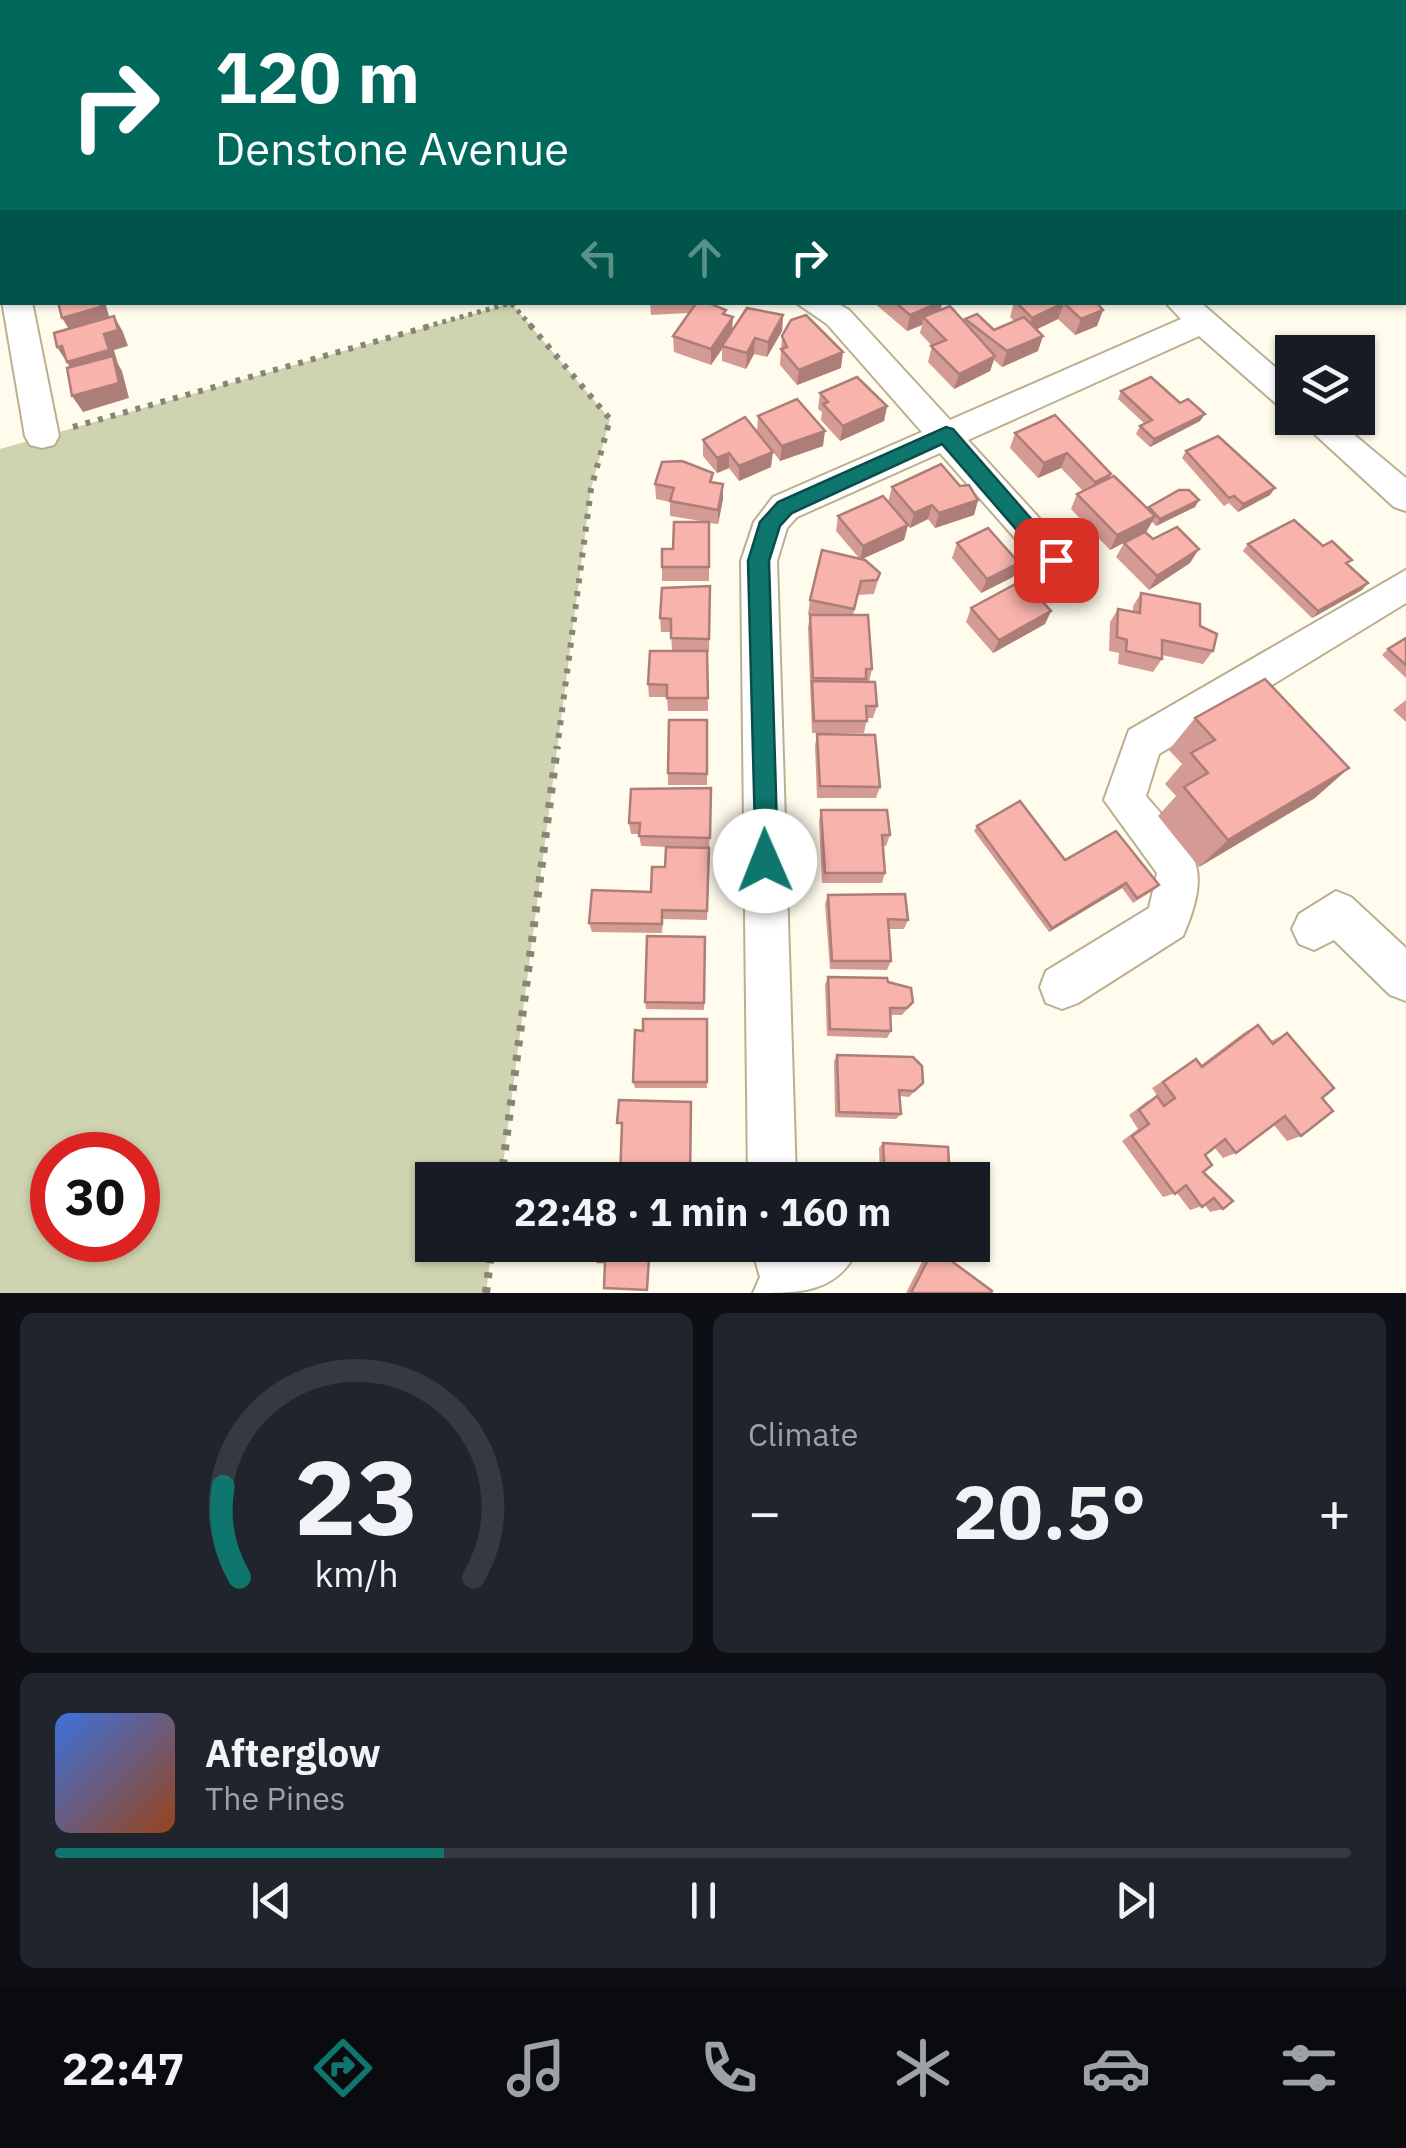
<!DOCTYPE html>
<meta charset="utf-8">
<style>
:root{--surface:#171b24;--page:#20242c;--text:#f1f3f6;--muted:#9ea1a6;--line:#363941;--accent:#0f766e}
body{margin:0;font-family:"IBM Plex Sans",sans-serif;background:var(--page);color:var(--text);height:100vh;display:flex;flex-direction:column;font-size:38px;white-space:nowrap}
*{box-sizing:border-box;margin:0}
p{font-size:32px;color:var(--muted)}
.icon{flex:none;width:55px;height:55px;fill:none;stroke:currentColor;stroke-width:2;stroke-linecap:round;stroke-linejoin:round}
.map{position:relative;height:1293px;overflow:hidden}
.sheet{display:flex;flex-direction:column;gap:20px;padding:20px;background:#0d0f14;flex:1}
.sheet>*{flex:none}
.hud{position:absolute;left:0px;top:0px;width:1408px;height:305px;box-shadow:0 2px 8px #0004;background:#00695c;color:#fff;overflow:hidden}
.controls{position:absolute;left:1275px;top:335px;display:grid;gap:20px}
.controls a{display:grid;place-items:center;width:100px;height:100px;border-radius:0px;background:var(--surface);box-shadow:0 2px 8px #0004;font-size:50px}
.speed{position:absolute;left:30px;top:1132px;display:flex;gap:20px;font-size:50px;font-weight:700;text-align:center}
.speed>*{display:grid;place-content:center;width:130px;height:130px;border-radius:50%;background:var(--surface);box-shadow:0 2px 8px #0004;line-height:1}
.speed .limit{border:15px solid #d22;background:#fff;color:#111}
.pin{position:absolute;display:grid;place-items:center;width:85px;height:85px;color:#fff;margin:-42px;border-radius:20px;box-shadow:0 5px 15px #0006}
.me{position:absolute;width:110px;margin:-55px;rotate:359deg;stroke-linejoin:round;filter:drop-shadow(0 0 8px #0008)}
.turn{display:flex;align-items:center;gap:35px;height:210px;padding:0 50px;font-size:45px}
.turn .icon{width:130px;height:130px;stroke-width:2.5}
.turn b{display:block;font-size:70px;line-height:85px}
.lanes{display:flex;align-items:center;height:95px;padding:0 50px;background:#0003;justify-content:center;gap:50px;direction:ltr}
.lanes .off{opacity:.35}
.big{font-size:75px;font-weight:800;line-height:1.1}
.sheet .tile{flex:1;display:flex;flex-direction:column;justify-content:center;gap:15px;min-width:0;padding:0 35px;border-radius:15px;background:var(--page)}
.sheet .dial{align-items:center;gap:0}
.dial svg{height:260px;overflow:visible;fill:none;stroke:var(--line);stroke-width:7;stroke-linecap:round;text-anchor:middle}
.dial text{fill:var(--text);stroke:none}
.song{display:flex;align-items:center;gap:30px}
.cover{width:120px;height:120px;border-radius:15px;background:linear-gradient(135deg,hsl(220 70% 55%),hsl(20 70% 35%))}
.played{height:10px;border-radius:5px;background:linear-gradient(90deg,var(--accent) 30%,var(--line) 30%)}
.keys{display:flex;justify-content:space-around;direction:ltr}
.heat{display:flex;justify-content:space-between;align-items:center;font-size:55px;direction:ltr}
.sheet .tiles{flex:1;display:grid;gap:20px;grid-template-columns:1fr 1fr}
.tile:last-child{grid-column:span 2}
.trip{position:absolute;left:415px;top:1162px;width:575px;height:100px;border-radius:0px;background:var(--surface);box-shadow:0 2px 8px #0004;font-weight:800;line-height:100px;text-align:center}
.dock{display:flex;height:160px;justify-content:space-around;align-items:center;background:#090b0e;color:var(--muted)}
.dock .icon{width:70px;height:70px}
.dock .current{color:var(--accent)}
.dock b{font-size:45px;color:var(--text)}
.map>svg:first-child{display:block}
.green{fill:#ced4af;fill-rule:evenodd}
.lines{fill:none;stroke-linecap:round;stroke-linejoin:round}
.street-casing{stroke:#bab08f;stroke-width:4}
.path-far2{stroke:#888477;stroke-width:5;stroke-dasharray:4 5;stroke-linecap:butt}
.path-far1{stroke:#888477;stroke-width:6;stroke-dasharray:5 8;stroke-linecap:butt}
.path{stroke:#888477;stroke-width:8;stroke-dasharray:6 9;stroke-linecap:butt}
.street{fill:#fff;fill-rule:evenodd}
.wall{fill:#d49a94}
.shaded-wall{fill:#ad7d78}
.building{fill:#f7b3ac;stroke:#ad7d78;stroke-width:2.5}
.route{fill:#0f766e;stroke:#0a4d48;stroke-width:2.5}
</style>
<div class="map">
<svg width="1406" height="1293" viewBox="0 0 1406 1293">
<rect width="100%" height="100%" fill="#fffbed"/>
<!-- green -->
<path class="green" d="M 511,303 L 610,419 L 591,489 L 501,1180 L 432,1180 L 432,1245 L 492,1245 L 486,1293 L 0,1293 L 0,449 ZM 52,1155 L 138,1155 L 138,1240 L 52,1240 Z"/>
<g class="lines">
<!-- street casing -->
<g class="street-casing">
<g id="street">
<polygon points="324,0 348,0 349,2 325,2"/>
<polygon points="821,0 847,0 848,2 823,2"/>
<polygon points="0,203 2,204 2,235 0,235"/>
<polygon points="2,301 32,302 59,436 54,445 42,448 30,445 25,436"/>
<polygon points="795,302 835,302 849,310 950,420 1181,319 1165,302 1200,302 1292,382 1292,412 1281,408 1199,336 968,440 1091,575 1096,585 1091,595 1078,600 1065,595 940,453 797,517 787,528 777,561 796,1180 748,1180 741,561 754,522 773,497 922,432 827,324"/>
<polygon points="1297,418 1334,418 1406,478 1406,511 1394,507"/>
<path d="M 1406,570 L 1406,603 L 1159,754 L 1146,796 C 1192,851 1215,861 1183,936 L 1078,1003 L 1062,1009 L 1046,1003 L 1040,987 L 1046,971 L 1149,908 L 1157,873 L 1104,800 L 1129,730 Z"/>
<polygon points="1336,891 1351,897 1406,948 1406,1001 1390,995 1334,940 1314,950 1299,944 1292,929 1299,914"/>
<path d="M 751,1245 L 857,1245 L 858,1249 C 837,1293 801,1293 753,1293 L 760,1277 Z"/>
</g>
</g>
<!-- path-far2 -->
<polyline class="path-far2" points="425,327 511,303 532,327"/>
<!-- path-far1 -->
<g class="path-far1">
<polyline points="530,325 610,419 591,489 557,749"/>
<polyline points="73,427 434,325"/>
</g>
<!-- path -->
<g class="path">
<polyline points="501,1180 557,747"/>
<polyline points="486,1293 492,1245"/>
</g>
<!-- street -->
<use href="#street" class="street"/>
</g>
<!-- wall -->
<g class="wall">
<polygon points="650,302 693,302 693,308 725,314 732,329 783,315 782,331 767,357 754,354 746,369 722,361 722,349 711,365 674,352 673,336 689,313 651,315"/>
<polygon points="873,302 942,302 941,310 964,322 965,319 994,330 1014,321 1010,317 1014,302 1096,302 1103,310 1097,326 1075,335 1058,319 1037,329 1038,351 1002,367 994,360 990,371 954,389 928,362 932,346 920,333 922,325 907,331"/>
<polygon points="782,336 841,368 797,385 780,365"/>
<polygon points="1121,391 1180,403 1205,414 1200,421 1150,447 1136,434 1140,426 1145,424 1118,399"/>
<polygon points="820,393 887,406 884,421 840,441 821,420 822,412 818,409"/>
<polygon points="1055,415 1109,478 1148,510 1149,507 1199,500 1195,507 1156,526 1152,522 1145,532 1153,539 1190,563 1149,590 1116,557 1124,543 1135,537 1110,550 1071,509 1077,494 1083,491 1061,468 1038,478 1010,448 1015,433"/>
<polygon points="758,416 823,446 780,461 757,431"/>
<polygon points="703,440 771,467 739,481 729,468 717,473 703,456"/>
<polygon points="1186,451 1270,495 1238,512 1229,503 1224,506 1182,458"/>
<polygon points="713,473 712,482 723,484 723,499 718,524 709,523 709,581 662,581 662,567 673,549 707,522 670,516 670,502 656,499 655,484"/>
<polygon points="960,486 978,500 974,515 935,528 928,519 910,528 888,502 892,487"/>
<polygon points="838,516 908,525 904,540 862,559 880,573 874,594 858,595 853,615 872,669 869,682 877,706 873,718 867,718 864,733 812,733 808,628 810,615 812,615 808,614 810,600 859,558 836,531"/>
<polygon points="957,543 1013,577 981,593 952,558"/>
<polygon points="1248,544 1323,546 1348,564 1362,590 1312,618 1243,551"/>
<polygon points="710,586 709,652 707,652 708,711 668,711 667,697 649,697 648,684 672,651 671,632 661,632 660,618"/>
<polygon points="1141,593 1200,626 1213,651 1203,664 1162,655 1162,659 1153,672 1118,664 1119,653 1109,651 1110,622 1118,609 1133,612 1133,606"/>
<polygon points="971,608 1051,611 1045,624 993,653 966,622"/>
<polygon points="1406,638 1406,678 1382,655 1388,649"/>
<polygon points="1406,700 1406,722 1393,710"/>
<polygon points="1195,718 1315,798 1199,867 1158,816 1176,796 1165,784 1182,764 1169,750"/>
<polygon points="707,720 707,785 668,785 668,773"/>
<polygon points="817,734 880,787 876,798 817,798 815,746"/>
<polygon points="711,788 707,920 663,919 662,933 592,932 589,923 651,892 665,867 666,847 641,846 639,834 631,834 629,823"/>
<polygon points="821,810 890,835 886,846 883,846 885,873 882,883 822,883 819,821"/>
<polygon points="977,826 1065,860 1159,885 1154,890 1133,903 1122,888 1049,932 974,831"/>
<polygon points="828,895 908,920 904,929 888,929 891,961 887,970 830,969 825,904"/>
<polygon points="705,937 704,1010 646,1009 645,1002"/>
<polygon points="828,977 888,982 913,1002 902,1015 890,1015 891,1031 887,1038 827,1036 825,985"/>
<polygon points="707,1019 707,1088 635,1088 633,1082 643,1031"/>
<polygon points="1258,1025 1271,1041 1287,1033 1322,1098 1301,1136 1287,1141 1274,1125 1236,1153 1223,1158 1214,1147 1205,1155 1203,1172 1223,1209 1210,1212 1205,1205 1190,1210 1177,1193 1163,1197 1122,1141 1138,1129 1129,1115 1146,1102 1157,1096 1163,1104 1152,1088 1196,1059 1201,1065 1245,1032"/>
<polygon points="837,1055 923,1083 909,1097 900,1096 901,1114 896,1119 835,1117 834,1061"/>
<polygon points="883,1143 950,1180 880,1180 879,1148"/>
<polygon points="934,1248 991,1293 906,1293 928,1250"/>
</g>
<!-- shaded-wall -->
<g class="shaded-wall">
<polygon points="12,0 53,0 54,2 2,2 2,17 0,12 0,3"/>
<polygon points="693,0 719,0 711,2 685,2"/>
<polygon points="100,302 105,302 111,323 72,334 62,318"/>
<polygon points="942,302 939,318 923,317 922,325 907,331 910,315"/>
<polygon points="1064,303 1058,319 1027,334 1032,318"/>
<polygon points="1103,310 1097,326 1075,335 1081,319"/>
<polygon points="783,315 782,331 767,357 768,342"/>
<polygon points="114,316 123,332 128,346 114,350 118,364 122,371 129,398 83,412 72,396 77,378 57,347 104,334"/>
<polygon points="733,317 732,333 722,346 722,349 711,365 711,349"/>
<polygon points="1043,336 1038,351 1002,367 1007,351"/>
<polygon points="755,338 754,354 746,369 747,353"/>
<polygon points="843,352 841,368 797,385 799,370"/>
<polygon points="995,356 990,371 954,389 959,374"/>
<polygon points="887,406 884,421 840,441 843,426"/>
<polygon points="1205,414 1200,421 1150,447 1154,439"/>
<polygon points="825,431 823,446 780,461 782,446"/>
<polygon points="773,452 771,467 739,481 739,466"/>
<polygon points="729,453 729,468 717,473 717,458"/>
<polygon points="1067,453 1061,468 1038,478 1044,463"/>
<polygon points="1111,474 1104,489 1088,496 1095,482"/>
<polygon points="723,484 723,499 718,524 718,510"/>
<polygon points="1275,488 1270,495 1238,512 1243,504"/>
<polygon points="978,500 974,515 935,528 939,513"/>
<polygon points="1199,500 1195,507 1156,526 1160,519"/>
<polygon points="932,505 928,519 910,528 914,513"/>
<polygon points="1155,516 1147,531 1110,550 1117,535"/>
<polygon points="908,525 904,540 860,560 863,546"/>
<polygon points="1199,549 1190,563 1149,590 1157,576"/>
<polygon points="1019,563 1013,577 981,593 987,579"/>
<polygon points="1368,583 1362,590 1312,618 1318,611"/>
<polygon points="1051,611 1045,624 993,653 999,640"/>
<polygon points="1349,768 1315,798 1199,867 1228,840"/>
<polygon points="1126,883 1122,888 1049,932 1052,928"/>
</g>
<!-- building -->
<g class="building">
<polygon points="36,0 49,0 50,2 26,2"/>
<polygon points="390,0 426,0 427,2 391,2"/>
<polygon points="1018,0 1027,0 1037,2 1010,2"/>
<polygon points="1055,0 1154,0 1145,2 1047,2"/>
<polygon points="1165,0 1225,0 1226,1 1221,2 1169,2"/>
<polygon points="0,8 2,8 2,22 0,23"/>
<polygon points="58,302 100,302 101,307 62,318"/>
<polygon points="697,302 706,302 726,310 723,314 733,317 711,349 673,336"/>
<polygon points="895,302 941,302 910,315"/>
<polygon points="1016,302 1096,302 1103,310 1081,319 1064,303 1032,318"/>
<polygon points="950,306 995,356 959,374 931,346 946,340 923,317"/>
<polygon points="747,308 783,315 768,342 755,338 747,353 722,346"/>
<polygon points="977,314 994,330 1024,317 1043,336 1007,351 965,319"/>
<polygon points="806,315 843,352 799,370 781,349 787,347 782,336 791,320"/>
<polygon points="114,316 118,330 104,334 109,350 67,362 62,346 57,347 54,333"/>
<polygon points="113,356 119,383 72,396 67,368"/>
<polygon points="857,377 887,406 843,426 823,404 828,402 820,393"/>
<polygon points="1151,377 1180,403 1188,399 1205,414 1154,439 1140,426 1152,420 1121,391"/>
<polygon points="797,399 825,431 782,446 758,416"/>
<polygon points="1055,415 1111,474 1095,482 1067,453 1044,463 1015,433"/>
<polygon points="745,417 773,452 739,466 729,453 717,458 703,440"/>
<polygon points="1218,436 1275,488 1243,504 1234,496 1229,498 1186,451"/>
<polygon points="682,461 713,473 710,482 723,484 718,510 670,501 674,488 655,484 662,462"/>
<polygon points="941,464 960,486 969,485 978,500 939,513 932,505 914,513 892,487"/>
<polygon points="1114,476 1155,516 1117,535 1077,494"/>
<polygon points="1179,490 1189,490 1199,500 1160,519 1149,507"/>
<polygon points="883,496 908,525 863,546 838,516"/>
<polygon points="1294,520 1323,546 1332,541 1352,560 1346,563 1368,583 1318,611 1248,544"/>
<polygon points="674,522 709,522 709,567 662,567 662,549 673,549"/>
<polygon points="1177,527 1199,549 1157,576 1124,543 1145,532 1153,539"/>
<polygon points="988,528 1019,563 987,579 957,543"/>
<polygon points="822,550 865,560 880,573 877,580 861,581 854,609 810,600"/>
<polygon points="1023,580 1051,611 999,640 971,608"/>
<polygon points="710,586 709,639 671,638 671,619 660,618 662,588"/>
<polygon points="1141,593 1200,604 1200,626 1217,634 1213,651 1162,640 1162,659 1126,651 1127,640 1117,637 1118,609 1140,613"/>
<polygon points="810,615 868,615 872,669 866,669 866,679 813,678"/>
<polygon points="1406,638 1406,665 1388,649"/>
<polygon points="650,651 707,651 708,698 667,698 667,685 648,684"/>
<polygon points="1265,679 1349,768 1228,840 1184,787 1208,773 1191,753 1215,740 1195,718"/>
<polygon points="812,681 875,682 877,706 866,706 867,721 814,721"/>
<polygon points="669,720 707,720 707,774 668,773"/>
<polygon points="817,734 875,735 880,787 820,786"/>
<polygon points="711,788 710,838 639,836 640,823 629,823 631,789"/>
<polygon points="1020,801 1065,860 1116,831 1159,885 1137,898 1126,883 1052,928 977,826"/>
<polygon points="821,810 887,810 890,835 882,835 885,873 825,873"/>
<polygon points="666,847 709,848 707,911 662,910 662,924 589,923 592,890 651,892 652,867 665,867"/>
<polygon points="905,894 908,920 888,919 891,961 832,961 828,895"/>
<polygon points="647,936 705,937 704,1003 645,1002"/>
<polygon points="828,977 887,978 888,982 911,988 913,1002 907,1008 890,1008 891,1031 830,1029"/>
<polygon points="643,1019 707,1019 707,1082 633,1082 635,1030 643,1031"/>
<polygon points="1258,1025 1273,1044 1287,1033 1334,1088 1322,1098 1333,1111 1301,1136 1285,1116 1236,1153 1225,1139 1205,1155 1212,1165 1203,1172 1233,1201 1223,1209 1214,1198 1202,1207 1186,1185 1175,1194 1132,1136 1149,1124 1139,1110 1157,1096 1164,1106 1175,1098 1163,1082 1196,1059 1202,1067"/>
<polygon points="837,1055 913,1057 922,1066 923,1083 914,1091 899,1090 901,1114 839,1112"/>
<polygon points="619,1100 691,1102 690,1180 620,1180 622,1123 617,1123"/>
<polygon points="883,1143 948,1147 950,1180 885,1180"/>
<polygon points="599,1245 657,1245 656,1259 649,1258 647,1290 604,1288 605,1262 598,1262"/>
<polygon points="934,1248 992,1291 991,1293 911,1293"/>
</g>
<!-- route -->
<polygon class="route" points="946,427 953,429 1067,560 1056,569 1048,566 942,444 792,513 780,526 769,561 778,861 774,869 765,873 756,869 748,561 760,522 778,502"/>
</svg>
<div class="controls">
<a><svg class="icon" aria-label="layers" viewBox="0 0 24 24"><path d="M12 4l9 5-9 5-9-5zM3 14l9 5 9-5"/></svg></a>
</div>
<div class="speed"><div class="limit">30</div></div>
<div class="pin" style="left:1056px;top:560px;background:#d93025"><svg class="icon" aria-label="arrive" viewBox="0 0 24 24"><path d="M6 21V4h12l-3 4 3 4H6"/></svg></div>
<svg class="me" style="left:765px;top:861px" viewBox="-20 -20 40 40"><circle r="19" fill="#fff"/><path d="M0-13L10 11 0 6-10 11z" fill="#0f766e"/></svg>
<div class="trip">22:48 · 1 min · 160 m</div>
<div class="hud">
<div class="turn"><svg class="icon" aria-label="right" viewBox="0 0 24 24"><path d="M7 20v-9h11M14 6l5 5-5 5"/></svg><div><b>120 m</b>Denstone Avenue</div></div>
<div class="lanes"><svg class="icon off" aria-label="left" viewBox="0 0 24 24"><path d="M17 20v-9H6M10 6l-5 5 5 5"/></svg><svg class="icon off" aria-label="ahead" viewBox="0 0 24 24"><path d="M12 20V5M6 11l6-6 6 6"/></svg><svg class="icon" aria-label="right" viewBox="0 0 24 24"><path d="M7 20v-9h11M14 6l5 5-5 5"/></svg></div>
</div>
</div>
<section class="sheet">
<div class="tiles">
<div class="tile dial"><svg viewBox="0 0 100 80">
<path d="M14 69A42 42 0 1 1 86 69"/>
<path d="M14 69A42 42 0 0 1 9 41" stroke="#0f766e"/>
<text x="50" y="56" font-size="32" font-weight="700">23</text>
<text x="50" y="72" font-size="11">km/h</text>
</svg></div>
<div class="tile"><p>Climate</p>
<div class="heat"><a>−</a><b class="big">20.5°</b><a>+</a></div>
</div>
<div class="tile">
<div class="song"><i class="cover"></i><div><b>Afterglow</b><p>The Pines</p></div></div>
<div class="played"></div>
<div class="keys"><svg class="icon" aria-label="previous" viewBox="0 0 24 24"><path d="M18 5L8 12l10 7zM5 5v14"/></svg><svg class="icon" aria-label="pause" viewBox="0 0 24 24"><path d="M8 5v14M16 5v14"/></svg><svg class="icon" aria-label="next" viewBox="0 0 24 24"><path d="M6 5l10 7-10 7zM19 5v14"/></svg></div>
</div>
</div>
</section>
<nav class="dock">
<b>22:47</b>
<svg class="icon current" aria-label="directions" viewBox="0 0 24 24"><path d="M12 3l9 9-9 9-9-9zM9 14v-3h6M13 9l2 2-2 2"/></svg>
<svg class="icon" aria-label="music" viewBox="0 0 24 24"><path d="M9 18V5l10-2v13"/><circle cx="6" cy="18" r="3"/><circle cx="16" cy="16" r="3"/></svg>
<svg class="icon" aria-label="phone" viewBox="0 0 24 24"><path d="M5 4h4l2 5-3 2q2 4 5 5l2-3 5 2v4C11 20 4 13 5 4z"/></svg>
<svg class="icon" aria-label="climate" viewBox="0 0 24 24"><path d="M12 3v18M4 7l16 10M4 17L20 7"/></svg>
<svg class="icon" aria-label="car" viewBox="0 0 24 24"><path d="M5 17H2v-5l4-1 3-4h7l3 4 3 1v5h-3M9 17h6M6 11h13"/><circle cx="7" cy="17" r="2"/><circle cx="17" cy="17" r="2"/></svg>
<svg class="icon" aria-label="filters" viewBox="0 0 24 24"><path d="M4 7h16M4 17h16"/><circle cx="9" cy="7" r="2"/><circle cx="15" cy="17" r="2"/></svg>
</nav>
